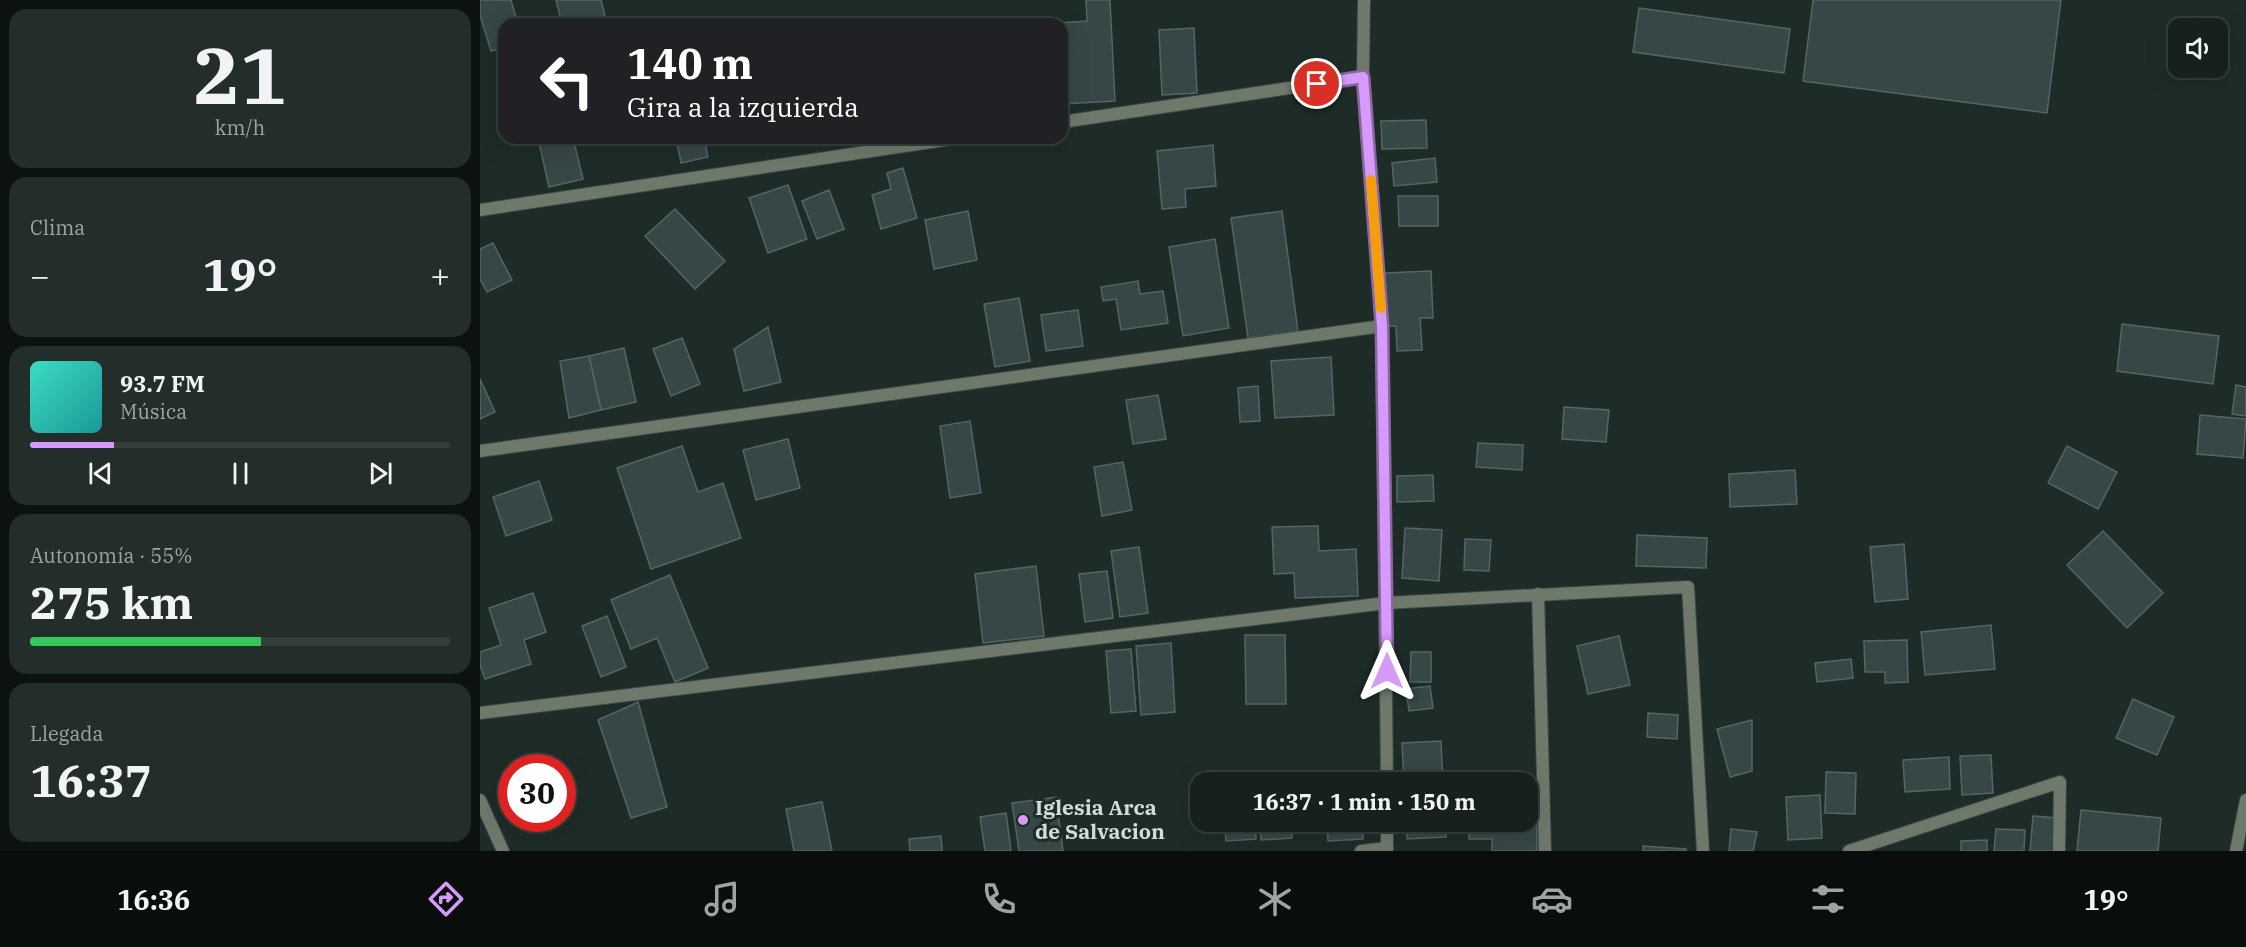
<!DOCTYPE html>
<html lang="es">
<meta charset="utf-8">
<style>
:root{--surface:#16211d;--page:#232e2a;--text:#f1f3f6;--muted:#9ea3a4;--line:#353e3b;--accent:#d69bfa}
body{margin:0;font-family:"IBM Plex Serif",serif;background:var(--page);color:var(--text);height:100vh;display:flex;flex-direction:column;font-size:22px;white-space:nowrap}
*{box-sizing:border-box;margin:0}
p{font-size:20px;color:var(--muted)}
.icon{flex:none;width:33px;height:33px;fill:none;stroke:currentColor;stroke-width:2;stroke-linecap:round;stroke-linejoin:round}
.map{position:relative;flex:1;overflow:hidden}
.side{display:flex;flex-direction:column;gap:9px;padding:9px;background:#0c1210;width:480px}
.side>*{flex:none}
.guide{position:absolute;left:18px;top:18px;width:570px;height:126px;border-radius:18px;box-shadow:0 6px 24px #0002,0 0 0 2px var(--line);background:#202124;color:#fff;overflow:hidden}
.tools{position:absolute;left:1688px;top:18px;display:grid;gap:12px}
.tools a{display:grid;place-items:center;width:60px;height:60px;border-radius:12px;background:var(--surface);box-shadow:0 6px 24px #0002,0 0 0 2px var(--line);font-size:30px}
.speed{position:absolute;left:18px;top:754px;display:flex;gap:12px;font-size:30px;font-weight:700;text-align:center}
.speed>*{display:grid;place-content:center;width:78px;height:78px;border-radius:50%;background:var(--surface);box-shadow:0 6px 24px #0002,0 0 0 2px var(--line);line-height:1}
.speed .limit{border:9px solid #d22;background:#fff;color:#111}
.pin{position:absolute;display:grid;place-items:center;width:51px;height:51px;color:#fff;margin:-26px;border:3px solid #fff;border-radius:50%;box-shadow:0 2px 6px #0007}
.me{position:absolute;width:66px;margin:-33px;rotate:0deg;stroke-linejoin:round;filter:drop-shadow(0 0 4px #0008)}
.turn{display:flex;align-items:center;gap:21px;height:126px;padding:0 30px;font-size:27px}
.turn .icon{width:78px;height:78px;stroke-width:2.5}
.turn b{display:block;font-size:42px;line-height:51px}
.big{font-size:45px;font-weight:700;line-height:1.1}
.side .widget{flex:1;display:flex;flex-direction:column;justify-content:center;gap:9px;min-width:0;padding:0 21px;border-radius:18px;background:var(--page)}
.side .dial{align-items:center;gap:0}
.dial b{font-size:78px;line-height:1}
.song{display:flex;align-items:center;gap:18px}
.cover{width:72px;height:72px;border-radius:9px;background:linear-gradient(135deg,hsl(170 70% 55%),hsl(180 70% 35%))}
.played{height:6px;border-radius:3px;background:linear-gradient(90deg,var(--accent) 20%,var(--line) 20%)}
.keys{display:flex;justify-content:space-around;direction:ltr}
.heat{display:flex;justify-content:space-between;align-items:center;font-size:33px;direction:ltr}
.charge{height:9px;border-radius:4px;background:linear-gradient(90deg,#34c759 55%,var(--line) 0)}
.trip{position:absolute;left:710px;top:772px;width:348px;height:60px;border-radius:18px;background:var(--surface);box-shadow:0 6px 24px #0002,0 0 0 2px var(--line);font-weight:700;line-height:60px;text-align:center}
.dock{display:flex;height:96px;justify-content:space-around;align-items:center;background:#090d0c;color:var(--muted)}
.dock .icon{width:42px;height:42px}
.dock .on{color:var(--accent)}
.dock b{font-size:27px;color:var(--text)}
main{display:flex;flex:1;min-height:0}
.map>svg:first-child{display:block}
.building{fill:#364747;stroke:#546565;stroke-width:1.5}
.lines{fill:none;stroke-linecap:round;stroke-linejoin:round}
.minor-casing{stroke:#3b4843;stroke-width:14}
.tertiary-casing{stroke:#3b4843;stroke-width:14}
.minor{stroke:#6e796b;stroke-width:12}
.tertiary{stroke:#6e796b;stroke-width:12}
.route-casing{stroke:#8b65a2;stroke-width:15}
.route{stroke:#d69bfa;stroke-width:10}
.slow{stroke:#f59e0b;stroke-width:10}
.poi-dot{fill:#d69bfa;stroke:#1e2c27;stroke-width:2}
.labels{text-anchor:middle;stroke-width:6;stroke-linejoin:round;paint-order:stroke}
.poi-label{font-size:21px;font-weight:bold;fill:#d4dcd9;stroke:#1e2c27;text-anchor:start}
</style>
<main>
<section class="side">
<div class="widget dial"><b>21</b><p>km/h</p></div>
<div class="widget"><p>Clima</p>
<div class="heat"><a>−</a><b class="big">19°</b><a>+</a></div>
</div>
<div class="widget">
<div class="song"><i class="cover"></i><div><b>93.7 FM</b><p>Música</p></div></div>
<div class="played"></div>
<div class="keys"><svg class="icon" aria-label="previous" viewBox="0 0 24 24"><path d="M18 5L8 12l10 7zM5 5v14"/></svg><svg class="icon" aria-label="pause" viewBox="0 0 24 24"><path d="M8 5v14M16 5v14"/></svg><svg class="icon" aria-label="next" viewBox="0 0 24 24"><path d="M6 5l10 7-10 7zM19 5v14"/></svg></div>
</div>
<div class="widget"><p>Autonomía · 55%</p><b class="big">275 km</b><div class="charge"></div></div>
<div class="widget"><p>Llegada</p><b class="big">16:37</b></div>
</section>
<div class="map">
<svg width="1766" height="851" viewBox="0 0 1766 851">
<rect width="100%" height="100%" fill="#1e2c27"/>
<!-- building -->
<g class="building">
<polygon points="0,0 31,0 38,24 24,24 24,47 11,51 0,15"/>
<polygon points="76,0 121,0 125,16 82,24"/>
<polygon points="606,0 630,0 635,101 582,104 582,24 578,23 607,21"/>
<polygon points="1333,0 1581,0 1567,113 1323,81"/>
<polygon points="1159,8 1310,29 1304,73 1153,52"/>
<polygon points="714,28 717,93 682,95 679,30"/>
<polygon points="946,120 947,148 902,149 901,121"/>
<polygon points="58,138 93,138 103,179 69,187"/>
<polygon points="196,138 224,138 228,157 201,163"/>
<polygon points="733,145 736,186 705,189 706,207 682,209 677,151"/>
<polygon points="955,158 957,182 914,186 912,163"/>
<polygon points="423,168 437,218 401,229 392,195 411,189 407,173"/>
<polygon points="308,185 327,239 288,253 269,198"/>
<polygon points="349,190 364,229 337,239 322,201"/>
<polygon points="918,196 958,196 958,226 919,226"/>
<polygon points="195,209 245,261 215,289 165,236"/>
<polygon points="488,211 497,260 454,269 445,220"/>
<polygon points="802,211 818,331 768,338 751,218"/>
<polygon points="735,239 749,328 703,336 689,247"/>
<polygon points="13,243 32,280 7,292 0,279 0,249"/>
<polygon points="951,271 953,318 940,318 942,350 917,351 916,326 907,326 905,273"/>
<polygon points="658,281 660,294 683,291 688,323 641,330 636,299 623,301 621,287"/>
<polygon points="539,298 550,361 515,367 504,304"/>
<polygon points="598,310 603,346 566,351 561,315"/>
<polygon points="1642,324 1739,336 1733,384 1637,371"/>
<polygon points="288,327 301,382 264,391 254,349"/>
<polygon points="202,338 220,384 191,396 173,349"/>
<polygon points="144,348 156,402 121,410 109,356"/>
<polygon points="109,356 121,410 89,418 80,361"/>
<polygon points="851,357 854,415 795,418 791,361"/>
<polygon points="0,379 15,412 0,419"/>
<polygon points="1756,385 1766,387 1766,416 1752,414"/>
<polygon points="778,386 780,421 760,422 758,388"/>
<polygon points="678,395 686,439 653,444 646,400"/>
<polygon points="1084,407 1129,410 1126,442 1082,439"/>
<polygon points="1720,415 1766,419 1763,458 1717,454"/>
<polygon points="490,421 501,493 470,498 460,426"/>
<polygon points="308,439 320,488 276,500 263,450"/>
<polygon points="998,443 1043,445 1042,470 996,467"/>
<polygon points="202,446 218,492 243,483 261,538 171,569 137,468"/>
<polygon points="1587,446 1637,472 1618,509 1568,483"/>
<polygon points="643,462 652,510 622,516 614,467"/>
<polygon points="1315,470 1317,504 1250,507 1249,474"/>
<polygon points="953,475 954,501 917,502 917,476"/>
<polygon points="59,481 72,520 26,536 13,497"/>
<polygon points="838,526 839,551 876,549 878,596 815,598 814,573 794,574 792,527"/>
<polygon points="925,528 962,530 959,581 922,578"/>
<polygon points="1623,531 1683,593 1647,628 1587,565"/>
<polygon points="1157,535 1227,538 1226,568 1156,566"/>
<polygon points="985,539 1011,540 1009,571 984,570"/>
<polygon points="1424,544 1428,599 1395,602 1390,547"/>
<polygon points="659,547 668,613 640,617 631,551"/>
<polygon points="556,566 564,636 503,643 495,574"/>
<polygon points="627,571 633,618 605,622 599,574"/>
<polygon points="190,575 228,668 195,682 177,638 151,649 131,600"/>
<polygon points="53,593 66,632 44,640 51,664 5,679 0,665 0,652 21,645 9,608"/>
<polygon points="127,616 146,667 121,677 102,626"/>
<polygon points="1511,625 1515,669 1445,675 1441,632"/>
<polygon points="765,635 805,635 806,704 766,704"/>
<polygon points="1139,636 1150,685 1108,694 1097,646"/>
<polygon points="1427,640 1428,682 1405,683 1405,672 1385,672 1384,641"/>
<polygon points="691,643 695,712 661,715 656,646"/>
<polygon points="651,649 656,711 631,713 626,651"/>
<polygon points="931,652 951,652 951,682 930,682"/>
<polygon points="1371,659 1373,678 1337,682 1335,663"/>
<polygon points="950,686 953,708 929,711 926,689"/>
<polygon points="1653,699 1694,717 1677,755 1636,738"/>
<polygon points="158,702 187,807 151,818 118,720"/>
<polygon points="1168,713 1198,715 1197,739 1167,737"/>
<polygon points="1272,720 1272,771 1250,777 1237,729"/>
<polygon points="961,741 963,783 924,783 922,743"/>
<polygon points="1511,755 1513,793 1482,795 1480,756"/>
<polygon points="1469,757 1470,789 1425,792 1423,760"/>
<polygon points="1346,772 1376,773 1375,814 1345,813"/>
<polygon points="881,781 881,783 846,783 846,782"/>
<polygon points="1047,787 1056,787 1057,851 1012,851 1012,839 989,839 989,822 1047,822"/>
<polygon points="1340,795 1342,838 1308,840 1306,797"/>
<polygon points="576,797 583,851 539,851 532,803"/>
<polygon points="342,802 352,851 314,851 306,809"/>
<polygon points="1601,810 1681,818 1678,851 1597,851"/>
<polygon points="526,813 531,851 505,851 500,817"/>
<polygon points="1553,816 1578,818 1575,851 1550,851"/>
<polygon points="744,822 775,822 776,839 746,841"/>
<polygon points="780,822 811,822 812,838 781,840"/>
<polygon points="847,822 883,822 883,839 848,841"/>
<polygon points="926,822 965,822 966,837 927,839"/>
<polygon points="1251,829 1277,832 1273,851 1249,851"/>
<polygon points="1516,829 1545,830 1544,851 1514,851"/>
<polygon points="461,836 462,851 430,851 429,839"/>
<polygon points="1507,840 1507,851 1481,851 1481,841"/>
<polygon points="1163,846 1206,849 1206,851 1163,851"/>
</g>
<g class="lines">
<!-- minor casing -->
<g class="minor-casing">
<g id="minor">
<polyline points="884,0 883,77 902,326 907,783"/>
<polyline points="582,122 883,77"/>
<polyline points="0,210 478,138"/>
<polyline points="0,451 902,326"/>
<polyline points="1058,594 1065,851"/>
<polyline points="0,713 906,603 1208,587 1223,851"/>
<polyline points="0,800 23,851"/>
<polyline points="907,822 907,851"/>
<polyline points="881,851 907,848"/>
<polyline points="1369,851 1580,782 1579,851"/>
</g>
</g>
<!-- tertiary casing -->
<g class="tertiary-casing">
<polyline id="tertiary" points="1756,851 1766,800"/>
</g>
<!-- minor -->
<use href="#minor" class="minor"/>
<!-- tertiary -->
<use href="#tertiary" class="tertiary"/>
</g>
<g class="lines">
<!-- route casing -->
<g class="route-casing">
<polyline id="route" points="837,84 883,77 902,326 907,671"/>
</g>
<!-- route -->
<use href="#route" class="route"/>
<!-- slow -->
<polyline class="slow" points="891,180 901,308"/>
</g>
<!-- markers -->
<circle class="poi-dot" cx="543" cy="820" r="6"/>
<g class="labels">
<!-- poi labels -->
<g class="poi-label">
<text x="555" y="815">Iglesia Arca<tspan x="555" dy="24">de Salvacion</tspan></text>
</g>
</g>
</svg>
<div class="tools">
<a><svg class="icon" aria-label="sound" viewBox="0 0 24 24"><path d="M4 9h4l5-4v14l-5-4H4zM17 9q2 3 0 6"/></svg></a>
</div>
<div class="speed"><div class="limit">30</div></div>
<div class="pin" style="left:837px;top:84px;background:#d93025"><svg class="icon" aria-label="arrive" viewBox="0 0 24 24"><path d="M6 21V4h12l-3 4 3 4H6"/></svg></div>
<svg class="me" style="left:907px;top:671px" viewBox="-20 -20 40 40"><path d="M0-17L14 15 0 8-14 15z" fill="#d69bfa" stroke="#fff" stroke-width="4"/></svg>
<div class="trip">16:37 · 1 min · 150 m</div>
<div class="guide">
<div class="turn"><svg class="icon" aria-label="left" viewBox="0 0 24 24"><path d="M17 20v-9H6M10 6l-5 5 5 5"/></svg><div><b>140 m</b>Gira a la izquierda</div></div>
</div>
</div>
</main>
<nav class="dock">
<b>16:36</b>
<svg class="icon on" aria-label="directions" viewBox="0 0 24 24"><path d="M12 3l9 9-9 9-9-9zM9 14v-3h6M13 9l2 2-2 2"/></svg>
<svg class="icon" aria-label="music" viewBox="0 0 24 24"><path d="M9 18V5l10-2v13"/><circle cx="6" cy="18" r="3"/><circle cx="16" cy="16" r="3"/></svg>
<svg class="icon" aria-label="phone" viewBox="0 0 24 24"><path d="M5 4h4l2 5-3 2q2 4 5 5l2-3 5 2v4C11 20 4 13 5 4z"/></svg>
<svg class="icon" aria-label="climate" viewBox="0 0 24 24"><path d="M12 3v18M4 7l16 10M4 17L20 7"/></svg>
<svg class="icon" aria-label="car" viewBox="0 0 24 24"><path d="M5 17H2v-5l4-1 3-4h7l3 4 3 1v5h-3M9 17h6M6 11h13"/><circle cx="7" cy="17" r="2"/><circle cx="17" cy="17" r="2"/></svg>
<svg class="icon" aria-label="filters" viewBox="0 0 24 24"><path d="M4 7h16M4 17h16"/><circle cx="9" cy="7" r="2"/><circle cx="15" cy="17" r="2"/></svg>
<b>19°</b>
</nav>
